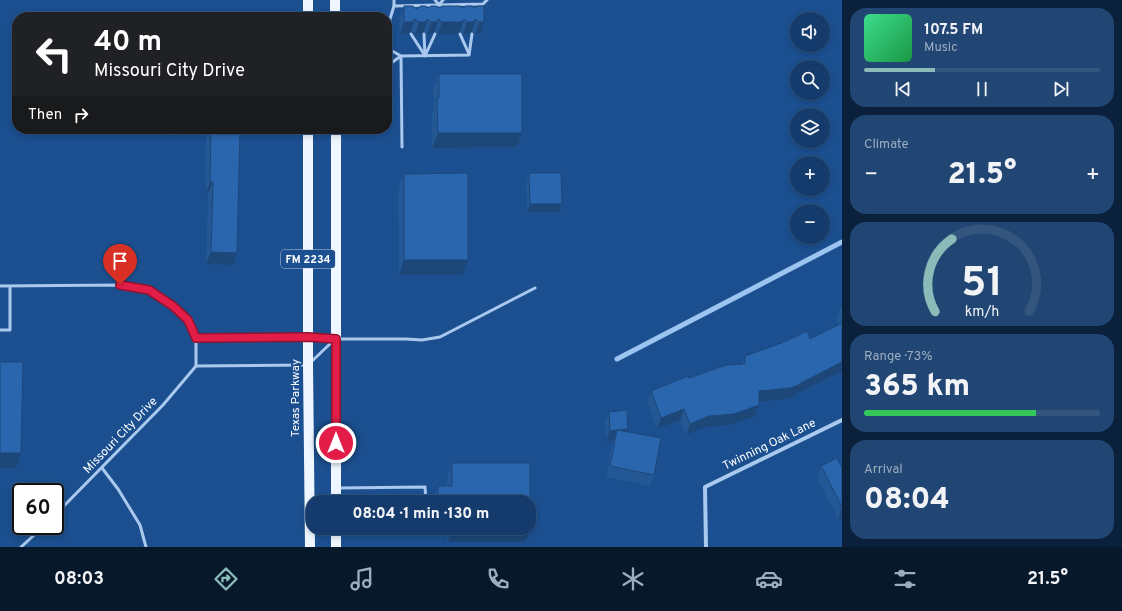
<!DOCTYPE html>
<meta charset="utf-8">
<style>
:root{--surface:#143b6b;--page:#214673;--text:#f1f3f6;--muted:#9dadc1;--line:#33557e;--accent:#8bbbb9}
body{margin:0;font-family:Overpass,sans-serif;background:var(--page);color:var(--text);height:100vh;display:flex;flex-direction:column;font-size:15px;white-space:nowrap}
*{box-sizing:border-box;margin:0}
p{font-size:13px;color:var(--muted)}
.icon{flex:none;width:22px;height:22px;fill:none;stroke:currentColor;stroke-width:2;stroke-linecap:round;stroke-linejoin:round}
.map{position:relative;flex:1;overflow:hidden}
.sheet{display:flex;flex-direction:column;gap:8px;padding:8px;background:#0b203b;width:280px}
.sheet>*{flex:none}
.top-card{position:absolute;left:12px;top:12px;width:380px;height:122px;border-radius:16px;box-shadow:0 2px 6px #0003,0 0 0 1px var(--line);background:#202124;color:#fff;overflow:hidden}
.tools{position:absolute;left:790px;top:12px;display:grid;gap:8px}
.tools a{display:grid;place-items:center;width:40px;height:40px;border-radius:50%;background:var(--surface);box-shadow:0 2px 6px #0003,0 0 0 1px var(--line);font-size:20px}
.speed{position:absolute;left:12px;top:483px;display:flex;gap:8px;font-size:20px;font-weight:700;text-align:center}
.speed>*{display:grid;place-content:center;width:52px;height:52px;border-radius:50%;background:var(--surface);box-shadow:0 2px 6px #0003,0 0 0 1px var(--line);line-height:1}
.speed .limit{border:2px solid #111;border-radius:6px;background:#fff;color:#111}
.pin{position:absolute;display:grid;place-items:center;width:34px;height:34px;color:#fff;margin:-41px -17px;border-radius:50% 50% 50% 0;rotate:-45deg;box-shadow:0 0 4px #0007}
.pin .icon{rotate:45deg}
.me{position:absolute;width:44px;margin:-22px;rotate:0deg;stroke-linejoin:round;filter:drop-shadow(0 0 3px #0008)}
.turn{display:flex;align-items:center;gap:14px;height:84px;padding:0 16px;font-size:18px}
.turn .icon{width:52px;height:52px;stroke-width:2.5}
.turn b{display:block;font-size:28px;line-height:34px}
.then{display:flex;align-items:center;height:38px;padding:0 16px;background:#0003;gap:8px;font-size:15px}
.big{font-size:30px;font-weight:800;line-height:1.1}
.sheet .card{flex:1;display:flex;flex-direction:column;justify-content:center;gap:6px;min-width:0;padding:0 14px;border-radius:16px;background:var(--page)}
.sheet .dial{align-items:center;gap:0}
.dial svg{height:104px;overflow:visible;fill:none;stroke:var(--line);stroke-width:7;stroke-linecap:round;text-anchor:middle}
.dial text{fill:var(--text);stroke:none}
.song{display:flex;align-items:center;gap:12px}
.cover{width:48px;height:48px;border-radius:6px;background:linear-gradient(135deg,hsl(150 70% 55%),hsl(140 70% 35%))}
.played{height:4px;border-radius:2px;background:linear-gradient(90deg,var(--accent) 30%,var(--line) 30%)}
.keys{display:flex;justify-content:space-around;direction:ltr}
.heat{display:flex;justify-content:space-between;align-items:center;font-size:22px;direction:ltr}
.charge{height:6px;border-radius:3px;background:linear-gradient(90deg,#34c759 73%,var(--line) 0)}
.trip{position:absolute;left:306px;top:495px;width:230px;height:40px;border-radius:16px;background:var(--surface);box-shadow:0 2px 6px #0003,0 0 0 1px var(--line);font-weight:800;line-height:40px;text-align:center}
.tab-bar{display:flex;height:64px;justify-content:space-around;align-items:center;background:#08182b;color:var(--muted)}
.tab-bar .icon{width:28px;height:28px}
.tab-bar .current{color:var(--accent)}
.tab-bar b{font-size:18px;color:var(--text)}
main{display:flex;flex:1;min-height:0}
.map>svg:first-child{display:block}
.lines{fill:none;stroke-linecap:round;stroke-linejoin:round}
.stream{stroke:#9cc4f0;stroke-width:5}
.service{stroke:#a9c9ee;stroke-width:3}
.minor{stroke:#a9c9ee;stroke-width:4}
.primary{stroke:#f0f6ff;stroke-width:10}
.wall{fill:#245895}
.shaded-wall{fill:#1d4779}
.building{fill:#2a66ad;stroke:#1d4779}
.route-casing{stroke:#92132f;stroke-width:10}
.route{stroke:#e11d48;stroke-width:7}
.labels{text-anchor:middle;stroke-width:4;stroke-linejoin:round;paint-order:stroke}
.shield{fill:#1b4f8f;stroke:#bbcadd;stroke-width:1}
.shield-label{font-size:11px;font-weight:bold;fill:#fff}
.street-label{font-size:12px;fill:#fff;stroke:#1b4f8f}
</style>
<main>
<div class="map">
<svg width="842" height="547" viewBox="0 0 842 547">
<rect width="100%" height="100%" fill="#1b4f8f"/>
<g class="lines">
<!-- stream -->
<polyline class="stream" points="617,359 842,242"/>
<!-- service -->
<g class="service">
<polyline points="435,0 439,5 443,0"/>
<polyline points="394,6 483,4 487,0"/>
<polyline points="411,34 424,54"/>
<polyline points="424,34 425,56 435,34"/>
<polyline points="460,34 469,54"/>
<polyline points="387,48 401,56 387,66"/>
<polyline points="388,48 390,19 394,6 394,0"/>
<polyline points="402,147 401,56 469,55 472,34"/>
<polyline points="0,286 120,285 149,290 173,306 188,320 196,338 196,366 163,405 55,515"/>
<polyline points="0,330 10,330 10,287"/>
<polyline points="196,338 308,337 335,339 406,339 422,340 440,337 535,288"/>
<polyline points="311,362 333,341"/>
<polyline points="196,366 306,365"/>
<polyline points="102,468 118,489 140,525 146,547"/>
<polyline points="338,488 425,487 426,502"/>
<polyline points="338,532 426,532 426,528"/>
<polyline points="21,547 44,526"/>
</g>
<!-- minor -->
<polyline class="minor" points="706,547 705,487 842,420"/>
<!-- primary -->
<g class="primary">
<polyline points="308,0 308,17"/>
<polyline points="335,0 335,17"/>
<polyline points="308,129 308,365 310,547"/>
<polyline points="336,502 336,129"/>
<polyline points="336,528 336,547"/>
</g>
</g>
<!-- wall -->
<g class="wall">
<polygon points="404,6 416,9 429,8 475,8 478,6 480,34 475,34 472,31 469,34 463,34 460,31 457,34 438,34 435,31 432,34 427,34 424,31 421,34 415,34 411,31 408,34 400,34 400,18"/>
<polygon points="439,74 522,133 517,147 432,148 432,113 434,108 433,89"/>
<polygon points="164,129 189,129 186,135 164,136"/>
<polygon points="210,129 240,129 233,265 206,264 208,193 206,193 206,138"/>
<polygon points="529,173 562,204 559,212 527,212 526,181"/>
<polygon points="404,174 462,275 399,275 398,188"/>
<polygon points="842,307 842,371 796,394 795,396 786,399 759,401 759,405 755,416 730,425 705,427 686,435 680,420 657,429 647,402 651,391 689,378 742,364 745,356 810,339 839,325 836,319 840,308"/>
<polygon points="609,412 628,429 627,432 654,475 650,486 606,477 613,441 606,442 605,423"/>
<polygon points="452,463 530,463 530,527 525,542 447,542 447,528 529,528 529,502 433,502 438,486 447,486 447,478"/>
<polygon points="821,466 842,468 842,517 838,519 817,478"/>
</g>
<!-- shaded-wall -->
<g class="shaded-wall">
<polygon points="415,19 411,31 408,34 400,34 404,22"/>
<polygon points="428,19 424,31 421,34 415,34 419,22"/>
<polygon points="439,19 435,31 432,34 427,34 431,22"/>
<polygon points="464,19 460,31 457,34 438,34 442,22"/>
<polygon points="476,19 472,31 469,34 463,34 467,22"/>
<polygon points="479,22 484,22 480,34 475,34"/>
<polygon points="166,129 189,129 186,135 164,136"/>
<polygon points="438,133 522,133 517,147 432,148"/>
<polygon points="210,182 213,182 208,193 206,193"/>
<polygon points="530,204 562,204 559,212 527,212"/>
<polygon points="211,252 237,253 233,265 206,264"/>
<polygon points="404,260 468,260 462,275 399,275"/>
<polygon points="842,362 842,371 796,394 795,396 786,399 755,402 759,391"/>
<polygon points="759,405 755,416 730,425 705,427 686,435 690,424 709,416"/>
<polygon points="684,409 680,420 657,429 661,418"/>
<polygon points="628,429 624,440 617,430"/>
<polygon points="617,430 613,441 606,442 610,431"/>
<polygon points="0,453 21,453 16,468 0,468"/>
<polygon points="842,508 842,517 838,519"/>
<polygon points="529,527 530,527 525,542 447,542 453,528 529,528"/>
</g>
<!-- building -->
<g class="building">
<polygon points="404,6 413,6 416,9 421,6 425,6 429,8 431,6 436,6 440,8 442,6 460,6 463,8 466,6 472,6 475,8 478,6 484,6 484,22 479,22 476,19 473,22 467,22 464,19 461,22 442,22 439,19 436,22 431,22 428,19 425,22 419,22 415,19 412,22 404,22"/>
<polygon points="439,74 522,74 522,133 438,133 437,98 439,98"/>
<polygon points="211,129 240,129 237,253 211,252 213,182 210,182"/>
<polygon points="468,173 468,260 404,260 404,174"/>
<polygon points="529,173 561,173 562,204 530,204"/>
<polygon points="842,323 842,362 799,384 799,385 790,388 759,391 759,405 734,414 709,416 690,424 684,409 661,418 651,391 688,376 689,378 726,365 745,364 745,356 784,342 807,331 810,339"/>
<polygon points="0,362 23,362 21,453 0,453"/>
<polygon points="627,410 628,429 617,430 661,438 654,475 610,466 617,430 610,431 609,412"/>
<polygon points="837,458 842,468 842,507 821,466"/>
<polygon points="452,463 530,463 530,527 529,527 529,502 438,502 438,486 452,486"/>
</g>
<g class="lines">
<!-- route casing -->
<g class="route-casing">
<polyline id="route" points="120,285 149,290 173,306 188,320 196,338 308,337 336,339 336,443"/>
</g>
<!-- route -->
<use href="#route" class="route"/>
</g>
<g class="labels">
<!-- shield labels -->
<rect class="shield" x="281" y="250" width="54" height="18" rx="3"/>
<g class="shield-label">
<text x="308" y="263">FM 2234</text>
</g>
<!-- street labels -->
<g class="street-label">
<text transform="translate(295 398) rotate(-90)" y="4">Texas Parkway</text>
<text transform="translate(120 435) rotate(-46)" y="4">Missouri City Drive</text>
<text transform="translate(769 444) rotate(-26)" y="4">Twinning Oak Lane</text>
</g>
</g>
</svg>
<div class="tools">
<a><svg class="icon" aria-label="sound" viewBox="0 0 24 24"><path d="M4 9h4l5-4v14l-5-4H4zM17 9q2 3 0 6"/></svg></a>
<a><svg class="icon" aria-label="search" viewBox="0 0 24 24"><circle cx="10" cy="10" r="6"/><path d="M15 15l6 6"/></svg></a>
<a><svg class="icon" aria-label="layers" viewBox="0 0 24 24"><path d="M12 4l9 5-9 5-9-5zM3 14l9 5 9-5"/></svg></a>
<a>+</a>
<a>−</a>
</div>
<div class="speed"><div class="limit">60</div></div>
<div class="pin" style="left:120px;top:285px;background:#d93025"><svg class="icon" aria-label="arrive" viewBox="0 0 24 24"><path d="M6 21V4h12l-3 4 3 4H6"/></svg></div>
<svg class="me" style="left:336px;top:443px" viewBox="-20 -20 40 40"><circle r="17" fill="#e11d48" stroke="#fff" stroke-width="3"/><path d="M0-11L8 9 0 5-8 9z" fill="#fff"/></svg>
<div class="trip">08:04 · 1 min · 130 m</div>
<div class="top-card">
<div class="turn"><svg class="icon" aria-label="left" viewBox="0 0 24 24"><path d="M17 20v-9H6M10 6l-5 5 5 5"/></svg><div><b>40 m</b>Missouri City Drive</div></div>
<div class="then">Then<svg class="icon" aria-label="right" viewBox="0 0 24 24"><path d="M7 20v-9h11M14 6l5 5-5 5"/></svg></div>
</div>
</div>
<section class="sheet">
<div class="card">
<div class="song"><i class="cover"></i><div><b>107.5 FM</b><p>Music</p></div></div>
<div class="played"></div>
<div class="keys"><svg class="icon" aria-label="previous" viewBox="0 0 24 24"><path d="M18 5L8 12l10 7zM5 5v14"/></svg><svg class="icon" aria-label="pause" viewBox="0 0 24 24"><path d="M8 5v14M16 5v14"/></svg><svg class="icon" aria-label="next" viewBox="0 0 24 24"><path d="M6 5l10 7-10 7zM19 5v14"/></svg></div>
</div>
<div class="card"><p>Climate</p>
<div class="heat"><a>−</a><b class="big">21.5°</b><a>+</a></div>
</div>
<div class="card dial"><svg viewBox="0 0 100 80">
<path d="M14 69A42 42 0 1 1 86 69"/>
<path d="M14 69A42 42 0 0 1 27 13" stroke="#8bbbb9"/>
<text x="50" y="56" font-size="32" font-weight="700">51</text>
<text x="50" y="72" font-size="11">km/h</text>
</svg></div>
<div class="card"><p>Range · 73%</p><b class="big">365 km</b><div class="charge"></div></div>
<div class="card"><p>Arrival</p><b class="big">08:04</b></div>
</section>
</main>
<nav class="tab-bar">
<b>08:03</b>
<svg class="icon current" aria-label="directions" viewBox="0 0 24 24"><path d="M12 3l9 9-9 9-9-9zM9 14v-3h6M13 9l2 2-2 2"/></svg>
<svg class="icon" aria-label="music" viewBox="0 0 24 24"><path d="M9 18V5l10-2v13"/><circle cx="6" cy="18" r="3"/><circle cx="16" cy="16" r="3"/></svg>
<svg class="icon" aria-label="phone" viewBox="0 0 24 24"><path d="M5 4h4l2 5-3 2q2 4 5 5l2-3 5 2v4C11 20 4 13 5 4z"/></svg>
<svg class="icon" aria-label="climate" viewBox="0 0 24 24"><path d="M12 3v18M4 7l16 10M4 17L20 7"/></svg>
<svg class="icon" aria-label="car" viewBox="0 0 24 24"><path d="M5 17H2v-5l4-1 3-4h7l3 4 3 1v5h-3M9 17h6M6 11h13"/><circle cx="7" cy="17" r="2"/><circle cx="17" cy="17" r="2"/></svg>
<svg class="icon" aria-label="filters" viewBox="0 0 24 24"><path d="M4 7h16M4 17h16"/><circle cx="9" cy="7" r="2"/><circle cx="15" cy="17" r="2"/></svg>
<b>21.5°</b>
</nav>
